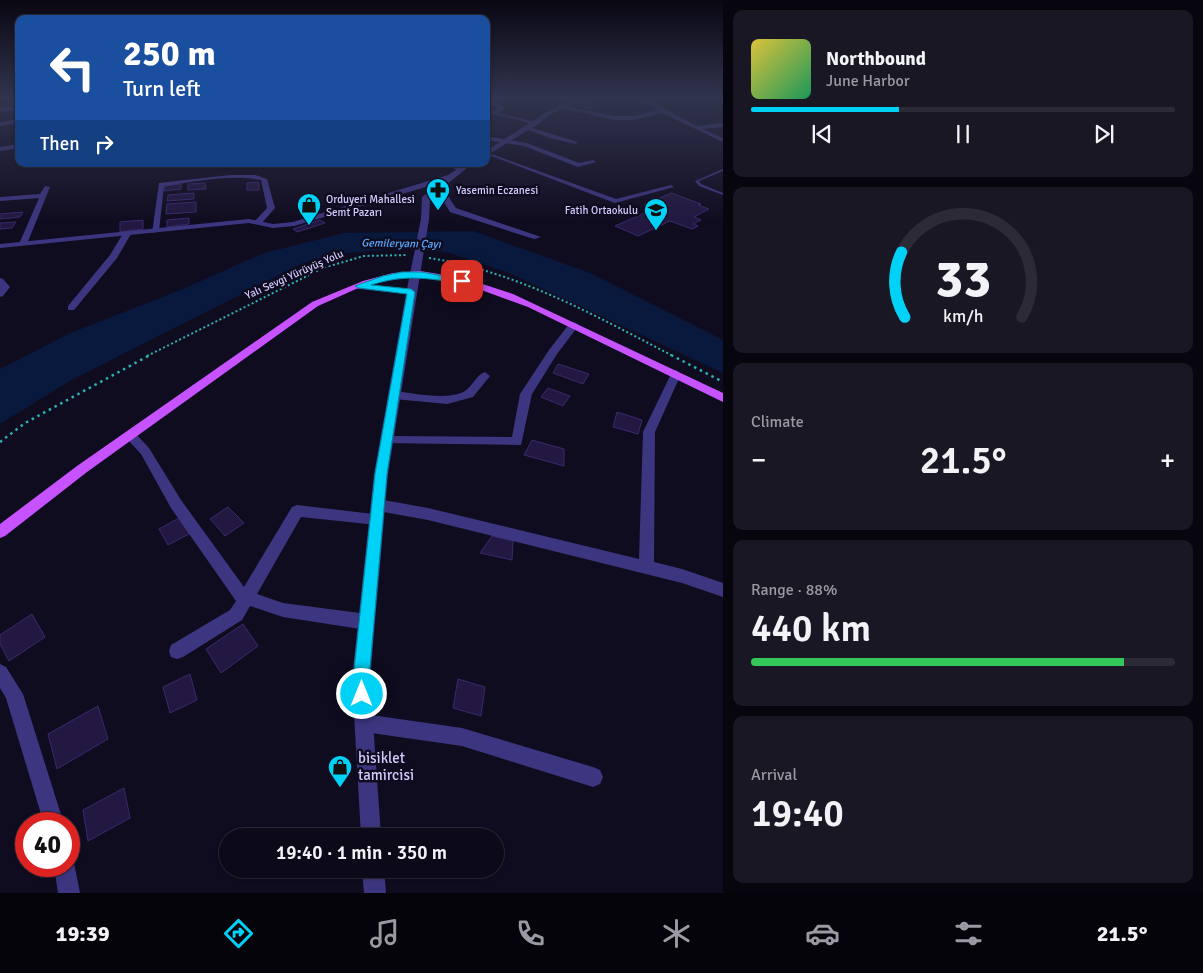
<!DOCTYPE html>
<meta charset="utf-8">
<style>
:root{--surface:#0c0918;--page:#1a1725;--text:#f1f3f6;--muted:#9a9aa2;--line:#2c2a37;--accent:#00d1f6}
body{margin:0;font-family:Signika,sans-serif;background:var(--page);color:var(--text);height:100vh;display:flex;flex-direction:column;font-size:19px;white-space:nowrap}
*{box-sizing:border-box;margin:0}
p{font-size:16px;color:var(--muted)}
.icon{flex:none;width:28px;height:28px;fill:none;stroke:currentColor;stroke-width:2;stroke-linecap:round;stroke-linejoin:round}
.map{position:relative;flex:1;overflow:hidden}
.side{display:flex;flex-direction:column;gap:10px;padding:10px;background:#07050d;width:480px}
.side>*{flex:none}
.hud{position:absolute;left:15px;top:15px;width:475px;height:152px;border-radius:10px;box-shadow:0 1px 4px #0004,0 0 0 1px var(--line);background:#1a4fa0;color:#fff;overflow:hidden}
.speed{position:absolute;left:15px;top:812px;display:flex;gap:10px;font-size:25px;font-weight:700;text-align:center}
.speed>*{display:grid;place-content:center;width:65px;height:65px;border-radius:50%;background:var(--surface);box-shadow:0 1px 4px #0004,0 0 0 1px var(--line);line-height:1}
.speed .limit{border:8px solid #d22;background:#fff;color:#111}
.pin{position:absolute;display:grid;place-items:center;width:42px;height:42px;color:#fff;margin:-21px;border-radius:10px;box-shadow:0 2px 8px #0006}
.me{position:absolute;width:55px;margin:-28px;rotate:0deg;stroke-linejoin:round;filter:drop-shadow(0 0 4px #0008)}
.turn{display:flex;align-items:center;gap:18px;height:105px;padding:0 25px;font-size:22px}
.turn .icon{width:65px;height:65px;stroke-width:2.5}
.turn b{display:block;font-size:35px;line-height:42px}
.then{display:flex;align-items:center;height:48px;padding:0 25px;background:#0003;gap:10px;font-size:19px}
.big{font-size:38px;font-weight:600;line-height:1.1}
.side .tile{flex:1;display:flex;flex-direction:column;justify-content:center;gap:8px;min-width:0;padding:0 18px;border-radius:10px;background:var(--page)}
.side .dial{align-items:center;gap:0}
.dial svg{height:130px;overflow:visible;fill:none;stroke:var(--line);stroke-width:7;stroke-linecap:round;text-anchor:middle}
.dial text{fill:var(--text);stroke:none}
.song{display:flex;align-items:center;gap:15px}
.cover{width:60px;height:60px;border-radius:8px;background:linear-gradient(135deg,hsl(50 70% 55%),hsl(150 70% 35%))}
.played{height:5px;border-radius:2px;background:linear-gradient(90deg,var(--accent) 35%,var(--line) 35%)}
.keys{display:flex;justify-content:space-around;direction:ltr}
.heat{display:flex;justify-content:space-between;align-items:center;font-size:28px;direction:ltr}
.charge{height:8px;border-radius:4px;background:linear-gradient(90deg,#34c759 88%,var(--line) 0)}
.trip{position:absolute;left:219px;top:828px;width:285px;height:50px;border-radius:25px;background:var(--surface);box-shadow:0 1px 4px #0004,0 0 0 1px var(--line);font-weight:600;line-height:50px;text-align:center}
.tab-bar{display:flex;height:80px;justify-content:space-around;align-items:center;background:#05040a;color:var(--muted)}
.tab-bar .icon{width:35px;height:35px}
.tab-bar .active{color:var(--accent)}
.tab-bar b{font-size:22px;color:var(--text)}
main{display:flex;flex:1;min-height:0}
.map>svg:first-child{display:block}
.water{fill:#08193d}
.building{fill:#221841;stroke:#3a296e}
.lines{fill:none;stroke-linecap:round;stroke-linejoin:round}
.path-far1{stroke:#2ab3b2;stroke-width:2;stroke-dasharray:2 2.5;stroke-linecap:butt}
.path{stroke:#2ab3b2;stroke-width:2.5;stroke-dasharray:2.5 4;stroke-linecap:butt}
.service{fill:#3c3680;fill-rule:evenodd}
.minor{fill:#3c3680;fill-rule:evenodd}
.tertiary{fill:#3c3680;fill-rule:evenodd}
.primary{fill:#c752ff;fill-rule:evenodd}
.route{fill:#00d1f6;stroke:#0088a0}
.labels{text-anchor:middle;stroke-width:5;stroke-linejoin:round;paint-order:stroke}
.far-poi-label{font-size:11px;fill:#d3cbff;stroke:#100c20;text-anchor:start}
.far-water-label{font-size:11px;font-style:italic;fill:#59aaff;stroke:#100c20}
.far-street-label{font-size:11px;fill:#d3cbff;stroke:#100c20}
.near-poi-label{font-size:15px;fill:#d3cbff;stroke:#100c20;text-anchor:start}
</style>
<main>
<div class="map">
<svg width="723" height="893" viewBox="0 0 723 893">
<rect width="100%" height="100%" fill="#100c20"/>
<!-- water -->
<polygon class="water" points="473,231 590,273 723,340 723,373 509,273 447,252 391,249 347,253 303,263 68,382 0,424 0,369 68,334 183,289 264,253 344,233"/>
<!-- building -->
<g class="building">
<polygon points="587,102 602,107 593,110 578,105"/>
<polygon points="259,182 259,190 247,190 247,183"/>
<polygon points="205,183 206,189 188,190 188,184"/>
<polygon points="181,184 181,189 164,191 164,186"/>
<polygon points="194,193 194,199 167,201 168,195"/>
<polygon points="671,193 701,204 698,205 709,209 694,217 701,220 693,224 698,226 692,229 670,221 638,236 615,226 654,209 644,205"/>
<polygon points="196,202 196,212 166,214 167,204"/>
<polygon points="23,212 20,217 0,219 0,214"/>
<polygon points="189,218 189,224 167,227 167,220"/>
<polygon points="143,220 143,229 120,232 120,222"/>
<polygon points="320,220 325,223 297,232 293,229"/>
<polygon points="16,222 12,228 0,229 0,223"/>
<polygon points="558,364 589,374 583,384 553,373"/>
<polygon points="548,388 570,396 563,406 541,397"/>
<polygon points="617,412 642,420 638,434 613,427"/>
<polygon points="532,440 564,449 564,466 524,455"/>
<polygon points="228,507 244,523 225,536 210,519"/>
<polygon points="179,518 189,534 168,545 159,529"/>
<polygon points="492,536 513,541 512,560 480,553"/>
<polygon points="32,614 45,637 9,661 0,644 0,635"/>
<polygon points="243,624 258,646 221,673 206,649"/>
<polygon points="190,674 197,700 170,713 163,687"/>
<polygon points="458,679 485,687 481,716 453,708"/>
<polygon points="98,706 108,739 57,769 48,734"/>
<polygon points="124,788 130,818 88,841 83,810"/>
</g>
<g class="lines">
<!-- path-far1 -->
<g class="path-far1">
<path d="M 429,258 C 516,271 596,316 673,356"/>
<polyline points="147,356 323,268 364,256 407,255"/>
</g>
<!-- path -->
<g class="path">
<polyline points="671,355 723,382"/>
<polyline points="0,442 25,423 150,355"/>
</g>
<!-- service -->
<g class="service">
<polygon points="486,112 497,113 486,114"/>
<polygon points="723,169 723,171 699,181 701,184 723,193 723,195 699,186 695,181"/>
</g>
<!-- minor -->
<g class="minor">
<polygon points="488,97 493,97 492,100 505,108 499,113 539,123 536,125 493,114 493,112 498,108 487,102"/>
<polygon points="637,97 643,97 697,126 723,123 723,127 703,129 723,138 723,142 662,113 634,120 614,120 557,107 560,105 614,116 634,116 658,110"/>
<polygon points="19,106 19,110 0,112 0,108"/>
<polygon points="19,119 19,123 0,126 0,122"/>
<polygon points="525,127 529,127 578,142 575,144 550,138 525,129"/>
<polygon points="486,136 527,143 579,163 593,160 596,162 578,167 524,146 486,140"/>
<polygon points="19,144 19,148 0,151 0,147"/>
<polygon points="486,152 616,199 671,185 674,187 615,203 486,154"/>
<polygon points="444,164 452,164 462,169 457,170"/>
<path d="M 230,175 L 255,175 L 267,179 L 275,208 L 261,224 L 254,222 L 267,208 L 261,180 C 230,174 195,182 164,186 L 159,231 L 152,233 L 159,183 Z"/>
<polygon points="439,185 447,190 450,199 456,208 541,237 534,239 450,212 442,199 442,192 436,187"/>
<polygon points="45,186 50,187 27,244 20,246 19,244 39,198 0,201 0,197 40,194"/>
<polygon points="124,232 131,234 117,258 74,310 68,310 68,306 110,255"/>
<polygon points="0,278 3,279 10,287 3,296 0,297"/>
<polygon points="574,322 579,325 557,354 532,394 521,445 383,443 381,440 383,437 387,436 512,437 520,394 549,350 570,323"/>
<polygon points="676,370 681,374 655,432 654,562 682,569 723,583 723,597 682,583 428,520 378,511 373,509 371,505 373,501 378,499 428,508 639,559 643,432 671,374"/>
<path d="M 485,372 L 490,376 L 473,397 L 447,404 L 394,399 L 388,395 L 394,391 C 412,393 449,401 465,391 C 473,386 476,375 485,372 Z"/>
<polygon points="130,431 134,432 149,448 181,500 244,587 292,507 297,505 382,515 384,519 382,523 377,525 301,517 257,594 283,603 367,614 373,617 375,622 373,627 367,630 283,617 250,606 242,620 183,657 177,659 171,657 169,651 171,645 230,610 236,601 171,508 141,454 126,438 124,435"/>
<polygon points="0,664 6,667 23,694 64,824 44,824 6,698 0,688"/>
<polygon points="364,714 462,728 593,767 600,770 603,777 600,784 593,787 462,746 364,732 357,730 355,723 357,716"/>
<polygon points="69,857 73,858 80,893 58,893 54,866 69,866"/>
</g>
<!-- tertiary -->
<g class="tertiary">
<polygon points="581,97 588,97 549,115 538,124 486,156 486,151 545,113"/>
<polygon points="465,164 472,164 430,198 429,219 388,474 370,679 381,836 361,836 352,679 374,474 406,294 359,289 354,286 359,283 407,289 421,219 422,197 439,183 294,226 273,228 249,223 0,248 0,244 249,219 273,224 293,222 448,175"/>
<polygon points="362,869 384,869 386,893 364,893"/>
</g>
<!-- primary -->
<polygon class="primary" points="420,271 464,278 513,294 723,393 723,402 528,307 462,283 420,277 393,279 356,289 318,306 87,472 5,536 0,538 0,524 77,466 312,302 363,281 393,273"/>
</g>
<!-- sky -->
<linearGradient id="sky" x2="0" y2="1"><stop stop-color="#090712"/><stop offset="0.44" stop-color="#31344e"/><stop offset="1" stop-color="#31344e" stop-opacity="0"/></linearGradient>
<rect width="723" height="222" fill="url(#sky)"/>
<!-- route -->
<path class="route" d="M 402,272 L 421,272 L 462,279 L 466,281 L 462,284 C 428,278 405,274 371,285 L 411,289 L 415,292 L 387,474 L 369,679 L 370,694 L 368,699 L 362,702 L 356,699 L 353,679 L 375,474 L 407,294 L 359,288 L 355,286 L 383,276 Z"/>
<!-- icons -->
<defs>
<g id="pharmacy-pin" transform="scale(1.25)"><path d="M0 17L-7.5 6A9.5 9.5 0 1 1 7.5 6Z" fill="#00d1f6" stroke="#100c20"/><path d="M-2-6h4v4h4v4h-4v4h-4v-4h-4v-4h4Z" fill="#111"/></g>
<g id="shop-pin" transform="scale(1.25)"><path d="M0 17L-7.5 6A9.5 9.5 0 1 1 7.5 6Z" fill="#00d1f6" stroke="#100c20"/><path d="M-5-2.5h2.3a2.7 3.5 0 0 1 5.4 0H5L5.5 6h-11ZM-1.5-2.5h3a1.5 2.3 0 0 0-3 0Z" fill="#111"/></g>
<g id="school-pin" transform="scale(1.25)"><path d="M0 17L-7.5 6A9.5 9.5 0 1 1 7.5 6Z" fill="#00d1f6" stroke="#100c20"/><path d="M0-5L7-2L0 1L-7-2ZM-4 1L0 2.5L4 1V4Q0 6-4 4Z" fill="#111"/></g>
</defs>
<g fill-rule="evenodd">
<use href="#pharmacy-pin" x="438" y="190"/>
<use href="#shop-pin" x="309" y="205"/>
<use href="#school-pin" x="656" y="210"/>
<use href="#shop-pin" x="340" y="767"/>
</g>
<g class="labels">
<!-- far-poi labels -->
<g class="far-poi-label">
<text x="456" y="194">Yasemin Eczanesi</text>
<text x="326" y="203">Orduyeri Mahallesi<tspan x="326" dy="13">Semt Pazarı</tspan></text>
<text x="638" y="214" text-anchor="end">Fatih Ortaokulu</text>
</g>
<!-- far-water labels -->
<g class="far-water-label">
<text transform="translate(401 243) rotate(1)" y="4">Gemileryanı Çayı</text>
</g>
<!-- far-street labels -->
<g class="far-street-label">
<text transform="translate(294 274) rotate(-24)" y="4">Yalı Sevgi Yürüyüş Yolu</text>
</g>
<!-- near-poi labels -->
<g class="near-poi-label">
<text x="358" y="763">bisiklet<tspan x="358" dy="17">tamircisi</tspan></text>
</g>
</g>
</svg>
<div class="speed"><div class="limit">40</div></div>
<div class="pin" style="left:462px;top:281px;background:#d93025"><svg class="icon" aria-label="arrive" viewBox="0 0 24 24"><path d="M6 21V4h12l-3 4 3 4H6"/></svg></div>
<svg class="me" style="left:362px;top:694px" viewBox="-20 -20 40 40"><circle r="17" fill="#00d1f6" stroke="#fff" stroke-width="3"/><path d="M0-11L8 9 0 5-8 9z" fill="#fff"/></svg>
<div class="trip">19:40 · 1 min · 350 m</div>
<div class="hud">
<div class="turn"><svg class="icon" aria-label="left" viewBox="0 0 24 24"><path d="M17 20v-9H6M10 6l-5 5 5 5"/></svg><div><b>250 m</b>Turn left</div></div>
<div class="then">Then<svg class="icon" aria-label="right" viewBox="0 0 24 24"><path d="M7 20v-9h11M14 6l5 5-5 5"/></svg></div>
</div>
</div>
<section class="side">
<div class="tile">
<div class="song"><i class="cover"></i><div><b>Northbound</b><p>June Harbor</p></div></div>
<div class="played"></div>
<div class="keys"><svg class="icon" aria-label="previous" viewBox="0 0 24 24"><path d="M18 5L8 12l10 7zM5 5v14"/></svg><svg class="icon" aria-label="pause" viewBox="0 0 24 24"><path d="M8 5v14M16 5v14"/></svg><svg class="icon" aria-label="next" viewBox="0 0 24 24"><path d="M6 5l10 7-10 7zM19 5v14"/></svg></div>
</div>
<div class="tile dial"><svg viewBox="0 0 100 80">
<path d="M14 69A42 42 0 1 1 86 69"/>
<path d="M14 69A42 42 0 0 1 12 29" stroke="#00d1f6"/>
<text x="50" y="56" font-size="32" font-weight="700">33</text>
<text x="50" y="72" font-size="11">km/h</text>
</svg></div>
<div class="tile"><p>Climate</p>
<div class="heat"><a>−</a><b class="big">21.5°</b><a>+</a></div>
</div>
<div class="tile"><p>Range · 88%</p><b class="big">440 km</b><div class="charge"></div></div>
<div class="tile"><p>Arrival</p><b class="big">19:40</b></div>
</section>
</main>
<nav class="tab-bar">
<b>19:39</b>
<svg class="icon active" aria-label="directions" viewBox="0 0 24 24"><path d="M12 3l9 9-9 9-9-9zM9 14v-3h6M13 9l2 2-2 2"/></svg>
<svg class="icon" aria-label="music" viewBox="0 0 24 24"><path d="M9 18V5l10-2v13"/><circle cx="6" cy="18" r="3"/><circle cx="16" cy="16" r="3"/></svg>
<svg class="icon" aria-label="phone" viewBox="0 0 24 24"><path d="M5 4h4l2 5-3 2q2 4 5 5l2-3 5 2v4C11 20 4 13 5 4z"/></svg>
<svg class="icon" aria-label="climate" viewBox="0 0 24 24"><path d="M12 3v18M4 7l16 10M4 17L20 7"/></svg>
<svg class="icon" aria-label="car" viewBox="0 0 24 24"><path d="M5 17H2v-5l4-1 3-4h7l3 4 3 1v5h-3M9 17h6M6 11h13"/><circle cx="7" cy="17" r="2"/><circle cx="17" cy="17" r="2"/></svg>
<svg class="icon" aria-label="filters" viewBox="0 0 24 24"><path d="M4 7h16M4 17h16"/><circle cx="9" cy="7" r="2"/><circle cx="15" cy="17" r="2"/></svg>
<b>21.5°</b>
</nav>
